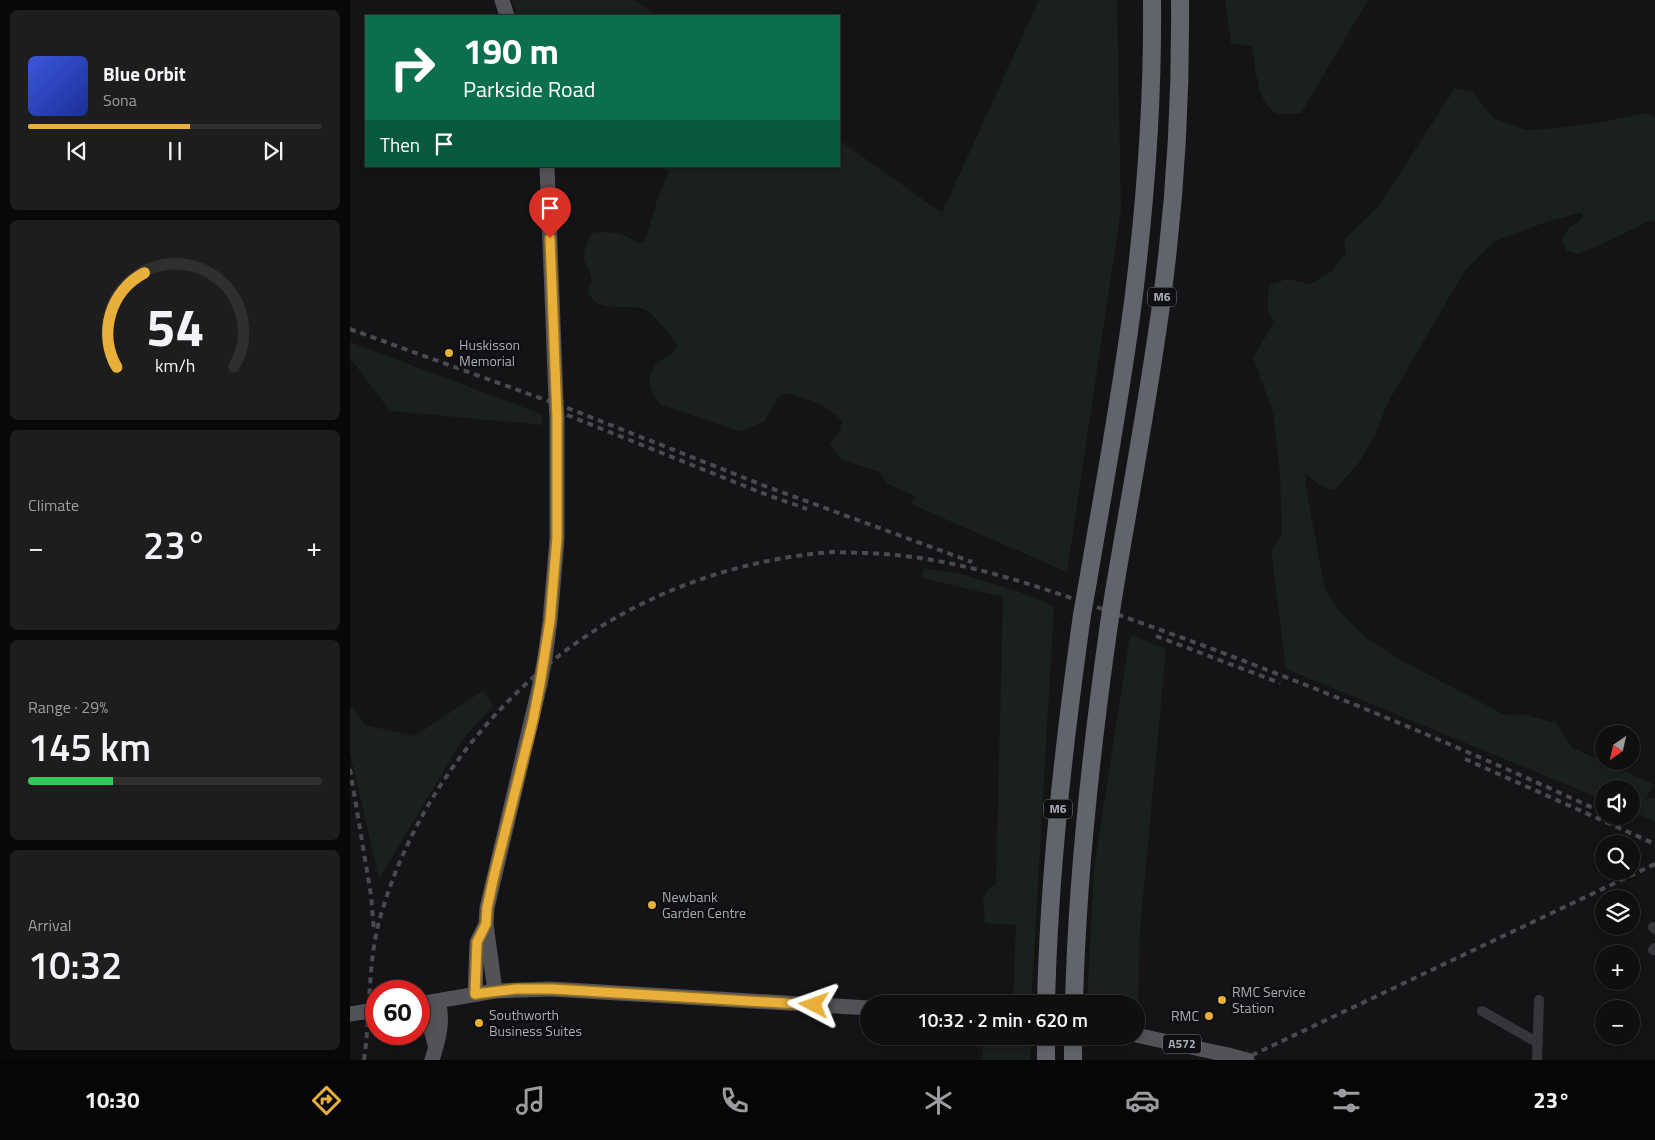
<!DOCTYPE html>
<meta charset="utf-8">
<style>
:root{--surface:#0f0f10;--page:#1d1d1e;--text:#f1f3f6;--muted:#9b9c9f;--line:#2f2f30;--accent:#e8b03a}
body{margin:0;font-family:"Titillium Web",sans-serif;background:var(--page);color:var(--text);height:100vh;display:flex;flex-direction:column;font-size:19px;white-space:nowrap}
*{box-sizing:border-box;margin:0}
p{font-size:16px;color:var(--muted)}
.icon{flex:none;width:28px;height:28px;fill:none;stroke:currentColor;stroke-width:2;stroke-linecap:round;stroke-linejoin:round}
.map{position:relative;flex:1;overflow:hidden}
.side{display:flex;flex-direction:column;gap:10px;padding:10px;background:#080809;width:350px}
.side>*{flex:none}
.hud{position:absolute;left:15px;top:15px;width:475px;height:152px;border-radius:0px;box-shadow:0 2px 8px #0003,0 0 0 1px var(--line);background:#0b6e4f;color:#fff;overflow:hidden}
.needle{width:32px;rotate:214deg}
.buttons{position:absolute;left:1245px;top:725px;display:grid;gap:10px}
.buttons a{display:grid;place-items:center;width:45px;height:45px;border-radius:50%;background:var(--surface);box-shadow:0 2px 8px #0003,0 0 0 1px var(--line);font-size:25px}
.speed{position:absolute;left:15px;top:980px;display:flex;gap:10px;font-size:25px;font-weight:700;text-align:center}
.speed>*{display:grid;place-content:center;width:65px;height:65px;border-radius:50%;background:var(--surface);box-shadow:0 2px 8px #0003,0 0 0 1px var(--line);line-height:1}
.speed .limit{border:8px solid #d22;background:#fff;color:#111}
.pin{position:absolute;display:grid;place-items:center;width:42px;height:42px;color:#fff;margin:-51px -21px;border-radius:50% 50% 50% 0;rotate:-45deg;box-shadow:0 0 5px #0007}
.pin .icon{rotate:45deg}
.me{position:absolute;width:55px;margin:-28px;rotate:274deg;stroke-linejoin:round;filter:drop-shadow(0 0 4px #0008)}
.turn{display:flex;align-items:center;gap:18px;height:105px;padding:0 15px;font-size:22px}
.turn .icon{width:65px;height:65px;stroke-width:2.5}
.turn b{display:block;font-size:35px;line-height:42px}
.then{display:flex;align-items:center;height:48px;padding:0 15px;background:#0003;gap:10px;font-size:19px}
.big{font-size:38px;font-weight:600;line-height:1.1}
.side .card{flex:1;display:flex;flex-direction:column;justify-content:center;gap:8px;min-width:0;padding:0 18px;border-radius:8px;background:var(--page)}
.side .dial{align-items:center;gap:0}
.dial svg{height:130px;overflow:visible;fill:none;stroke:var(--line);stroke-width:7;stroke-linecap:round;text-anchor:middle}
.dial text{fill:var(--text);stroke:none}
.song{display:flex;align-items:center;gap:15px}
.cover{width:60px;height:60px;border-radius:8px;background:linear-gradient(135deg,hsl(230 70% 55%),hsl(230 70% 35%))}
.played{height:5px;border-radius:2px;background:linear-gradient(90deg,var(--accent) 55%,var(--line) 55%)}
.keys{display:flex;justify-content:space-around;direction:ltr}
.heat{display:flex;justify-content:space-between;align-items:center;font-size:28px;direction:ltr}
.charge{height:8px;border-radius:4px;background:linear-gradient(90deg,#34c759 29%,var(--line) 0)}
.trip{position:absolute;left:510px;top:995px;width:285px;height:50px;border-radius:25px;background:var(--surface);box-shadow:0 2px 8px #0003,0 0 0 1px var(--line);font-weight:600;line-height:50px;text-align:center}
.menu{display:flex;height:80px;justify-content:space-around;align-items:center;background:#060606;color:var(--muted)}
.menu .icon{width:35px;height:35px}
.menu .selected{color:var(--accent)}
.menu b{font-size:22px;color:var(--text)}
main{display:flex;flex:1;min-height:0}
.map>svg:first-child{display:block}
.green{fill:#1a201b}
.lines{fill:none;stroke-linecap:round;stroke-linejoin:round}
.minor{stroke:#35363a;stroke-width:10}
.primary{stroke:#515359;stroke-width:15}
.motorway{stroke:#62646b;stroke-width:18}
.rail{stroke:#484a4f;stroke-width:4;stroke-dasharray:6 5;stroke-linecap:butt}
.primary-bridge{stroke:#515359;stroke-width:15}
.motorway-bridge{stroke:#62646b;stroke-width:18}
.route-casing{stroke:#977226;stroke-width:12}
.route{stroke:#e8b03a;stroke-width:9}
.poi-dot{fill:#e8b03a;stroke:#0f0f11;stroke-width:2}
.labels{text-anchor:middle;stroke-width:5;stroke-linejoin:round;paint-order:stroke}
.shield{fill:#0f0f11;stroke:#797c84;stroke-width:1}
.shield-label{font-size:12px;font-weight:bold;fill:#a6abb5}
.poi-label{font-size:14px;fill:#a6abb5;stroke:#0f0f11;text-anchor:start}
</style>
<main>
<section class="side">
<div class="card">
<div class="song"><i class="cover"></i><div><b>Blue Orbit</b><p>Sona</p></div></div>
<div class="played"></div>
<div class="keys"><svg class="icon" aria-label="previous" viewBox="0 0 24 24"><path d="M18 5L8 12l10 7zM5 5v14"/></svg><svg class="icon" aria-label="pause" viewBox="0 0 24 24"><path d="M8 5v14M16 5v14"/></svg><svg class="icon" aria-label="next" viewBox="0 0 24 24"><path d="M6 5l10 7-10 7zM19 5v14"/></svg></div>
</div>
<div class="card dial"><svg viewBox="0 0 100 80">
<path d="M14 69A42 42 0 1 1 86 69"/>
<path d="M14 69A42 42 0 0 1 31 11" stroke="#e8b03a"/>
<text x="50" y="56" font-size="32" font-weight="700">54</text>
<text x="50" y="72" font-size="11">km/h</text>
</svg></div>
<div class="card"><p>Climate</p>
<div class="heat"><a>−</a><b class="big">23°</b><a>+</a></div>
</div>
<div class="card"><p>Range · 29%</p><b class="big">145 km</b><div class="charge"></div></div>
<div class="card"><p>Arrival</p><b class="big">10:32</b></div>
</section>
<div class="map">
<svg width="1305" height="1060" viewBox="0 0 1305 1060">
<rect width="100%" height="100%" fill="#141416"/>
<!-- green -->
<g class="green">
<polygon points="162,0 284,0 308,16 167,16"/>
<path d="M 689,0 L 767,0 L 771,209 L 717,572 L 561,504 L 566,497 L 537,483 L 530,472 L 492,460 L 485,452 L 480,444 L 489,433 L 492,421 C 481,407 453,396 435,393 L 427,398 L 415,421 L 391,432 L 312,405 C 297,393 294,373 311,360 C 318,355 325,355 327,344 C 318,333 308,318 296,310 C 283,302 249,315 239,294 C 236,288 243,282 241,276 C 239,270 235,265 234,259 C 233,250 238,240 242,233 C 258,230 277,233 289,244 L 295,241 L 309,194 L 319,171 L 308,166 L 489,166 L 489,140 L 592,213 Z"/>
<path d="M 875,0 L 1018,0 L 951,113 C 944,113 933,115 927,113 C 907,106 905,63 902,46 L 881,43 Z"/>
<polygon points="1105,88 1122,91 1143,118 1176,130 1208,128 1247,123 1297,113 1305,117 1305,221 1297,222 1246,247 1228,254 1216,250 1212,239 1219,228 1230,221 1233,216 1232,212 1193,223 1143,242 1115,270 1037,404 1025,435 1008,464 984,490 972,487 956,474 956,486 962,520 975,589 987,609 1015,637 1056,663 1155,715 1172,714 1207,723 1221,747 1303,784 1296,799 1305,798 1305,821 1281,812 1281,789 1254,789 1254,800 936,669 921,549 932,536 930,474 923,412 903,357 924,323 917,308 919,285 937,279 960,284 982,271 996,253 994,240 1028,207"/>
<polygon points="0,342 191,414 193,425 40,411 0,358"/>
<path d="M 574,568 L 611,574 L 667,591 L 704,606 L 681,1004 L 663,1004 L 666,925 L 635,923 C 634,905 628,894 646,884 L 653,597 L 571,578 Z"/>
<polygon points="780,635 816,649 789,941 788,1023 786,1023 786,1004 737,1004 744,869"/>
<polygon points="134,690 143,706 113,739 29,879 0,753 0,705 15,725 65,736"/>
<polygon points="632,1036 681,1036 680,1060 633,1060"/>
</g>
<g class="lines">
<!-- minor -->
<g class="minor">
<polyline points="1303,927 1305,929"/>
<polyline points="1303,950 1305,948"/>
<polyline points="1132,1011 1188,1043"/>
<polyline points="1187,1060 1189,1000"/>
</g>
<!-- primary -->
<g class="primary">
<polyline points="152,0 157,16"/>
<polyline points="197,166 206,401"/>
<polyline points="195,658 200,621 207,539 207,417"/>
<polyline points="145,991 136,924 137,908 190,684"/>
<polyline points="125,994 127,942 136,924"/>
<polyline points="69,1004 145,991 201,989 519,1008"/>
<polyline points="74,1004 85,1044"/>
<polyline points="0,1014 13,1012"/>
<polyline points="786,1035 878,1055"/>
<path d="M 82,1060 C 88,1041 94,1021 88,1002"/>
</g>
<!-- motorway -->
<g class="motorway">
<path d="M 738,581 C 754,486 772,390 784,294 C 796,196 803,98 802,0"/>
<path d="M 764,592 C 780,496 798,401 811,305 C 825,204 831,102 830,0"/>
<path d="M 696,1004 C 699,873 714,744 732,615"/>
<path d="M 724,1004 C 727,876 741,751 759,624"/>
<polyline points="696,1060 696,1036"/>
<polyline points="723,1060 723,1036"/>
</g>
<!-- rail -->
<g class="rail">
<polyline points="0,329 215,407 415,486 622,562"/>
<polyline points="217,415 412,493 457,509"/>
<polyline points="806,636 930,683"/>
<polyline points="1115,759 1305,844"/>
<polyline points="0,769 21,895 24,932"/>
<path d="M 14,1060 C 21,1013 17,965 30,918 C 57,823 113,739 187,674 C 268,602 375,560 483,552 C 493,552 504,553 515,553 C 609,556 696,589 783,620 C 943,677 1100,742 1254,813"/>
<polyline points="877,1060 897,1050"/>
<polyline points="892,1060 1305,864"/>
</g>
<!-- primary-bridge -->
<g class="primary-bridge">
<polyline points="206,401 207,417"/>
<polyline points="190,684 195,658"/>
<polyline points="13,1012 26,1010"/>
<polyline points="878,1055 897,1060"/>
</g>
<!-- motorway-bridge -->
<g class="motorway-bridge">
<polyline points="732,615 738,581"/>
<polyline points="759,624 764,592"/>
</g>
</g>
<g class="lines">
<!-- route casing -->
<g class="route-casing">
<polyline id="route" points="200,238 207,417 207,538 200,621 190,684 183,720 144,876 137,908 136,924 127,942 125,994 166,989 202,989 464,1005"/>
</g>
<!-- route -->
<use href="#route" class="route"/>
</g>
<!-- markers -->
<g class="poi-dot">
<circle cx="99" cy="353" r="5"/>
<circle cx="302" cy="905" r="5"/>
<circle cx="872" cy="1000" r="5"/>
<circle cx="859" cy="1016" r="5"/>
<circle cx="129" cy="1023" r="5"/>
</g>
<g class="labels">
<!-- shield labels -->
<g class="shield">
<rect x="798" y="287.5" width="28" height="19" rx="4"/>
<rect x="694" y="799.5" width="28" height="19" rx="4"/>
<rect x="813" y="1034.5" width="38" height="19" rx="4"/>
</g>
<g class="shield-label">
<text x="812" y="301">M6</text>
<text x="708" y="813">M6</text>
<text x="832" y="1048">A572</text>
</g>
<!-- poi labels -->
<g class="poi-label">
<text x="109" y="350">Huskisson<tspan x="109" dy="16">Memorial</tspan></text>
<text x="312" y="902">Newbank<tspan x="312" dy="16">Garden Centre</tspan></text>
<text x="882" y="997">RMC Service<tspan x="882" dy="16">Station</tspan></text>
<text x="139" y="1020">Southworth<tspan x="139" dy="16">Business Suites</tspan></text>
<text x="849" y="1021" text-anchor="end">RMC</text>
</g>
</g>
</svg>
<div class="buttons">
<a><svg class="needle" viewBox="-14 -14 28 28"><path d="M0-13l5 13h-10z" fill="#e53935"/><path d="M0 13l5-13h-10z" fill="#9b9c9f"/></svg></a>
<a><svg class="icon" aria-label="sound" viewBox="0 0 24 24"><path d="M4 9h4l5-4v14l-5-4H4zM17 9q2 3 0 6"/></svg></a>
<a><svg class="icon" aria-label="search" viewBox="0 0 24 24"><circle cx="10" cy="10" r="6"/><path d="M15 15l6 6"/></svg></a>
<a><svg class="icon" aria-label="layers" viewBox="0 0 24 24"><path d="M12 4l9 5-9 5-9-5zM3 14l9 5 9-5"/></svg></a>
<a>+</a>
<a>−</a>
</div>
<div class="speed"><div class="limit">60</div></div>
<div class="pin" style="left:200px;top:238px;background:#d93025"><svg class="icon" aria-label="arrive" viewBox="0 0 24 24"><path d="M6 21V4h12l-3 4 3 4H6"/></svg></div>
<svg class="me" style="left:464px;top:1005px" viewBox="-20 -20 40 40"><path d="M0-17L14 15 0 8-14 15z" fill="#e8b03a" stroke="#fff" stroke-width="4"/></svg>
<div class="trip">10:32 · 2 min · 620 m</div>
<div class="hud">
<div class="turn"><svg class="icon" aria-label="right" viewBox="0 0 24 24"><path d="M7 20v-9h11M14 6l5 5-5 5"/></svg><div><b>190 m</b>Parkside Road</div></div>
<div class="then">Then<svg class="icon" aria-label="arrive" viewBox="0 0 24 24"><path d="M6 21V4h12l-3 4 3 4H6"/></svg></div>
</div>
</div>
</main>
<nav class="menu">
<b>10:30</b>
<svg class="icon selected" aria-label="directions" viewBox="0 0 24 24"><path d="M12 3l9 9-9 9-9-9zM9 14v-3h6M13 9l2 2-2 2"/></svg>
<svg class="icon" aria-label="music" viewBox="0 0 24 24"><path d="M9 18V5l10-2v13"/><circle cx="6" cy="18" r="3"/><circle cx="16" cy="16" r="3"/></svg>
<svg class="icon" aria-label="phone" viewBox="0 0 24 24"><path d="M5 4h4l2 5-3 2q2 4 5 5l2-3 5 2v4C11 20 4 13 5 4z"/></svg>
<svg class="icon" aria-label="climate" viewBox="0 0 24 24"><path d="M12 3v18M4 7l16 10M4 17L20 7"/></svg>
<svg class="icon" aria-label="car" viewBox="0 0 24 24"><path d="M5 17H2v-5l4-1 3-4h7l3 4 3 1v5h-3M9 17h6M6 11h13"/><circle cx="7" cy="17" r="2"/><circle cx="17" cy="17" r="2"/></svg>
<svg class="icon" aria-label="filters" viewBox="0 0 24 24"><path d="M4 7h16M4 17h16"/><circle cx="9" cy="7" r="2"/><circle cx="15" cy="17" r="2"/></svg>
<b>23°</b>
</nav>
